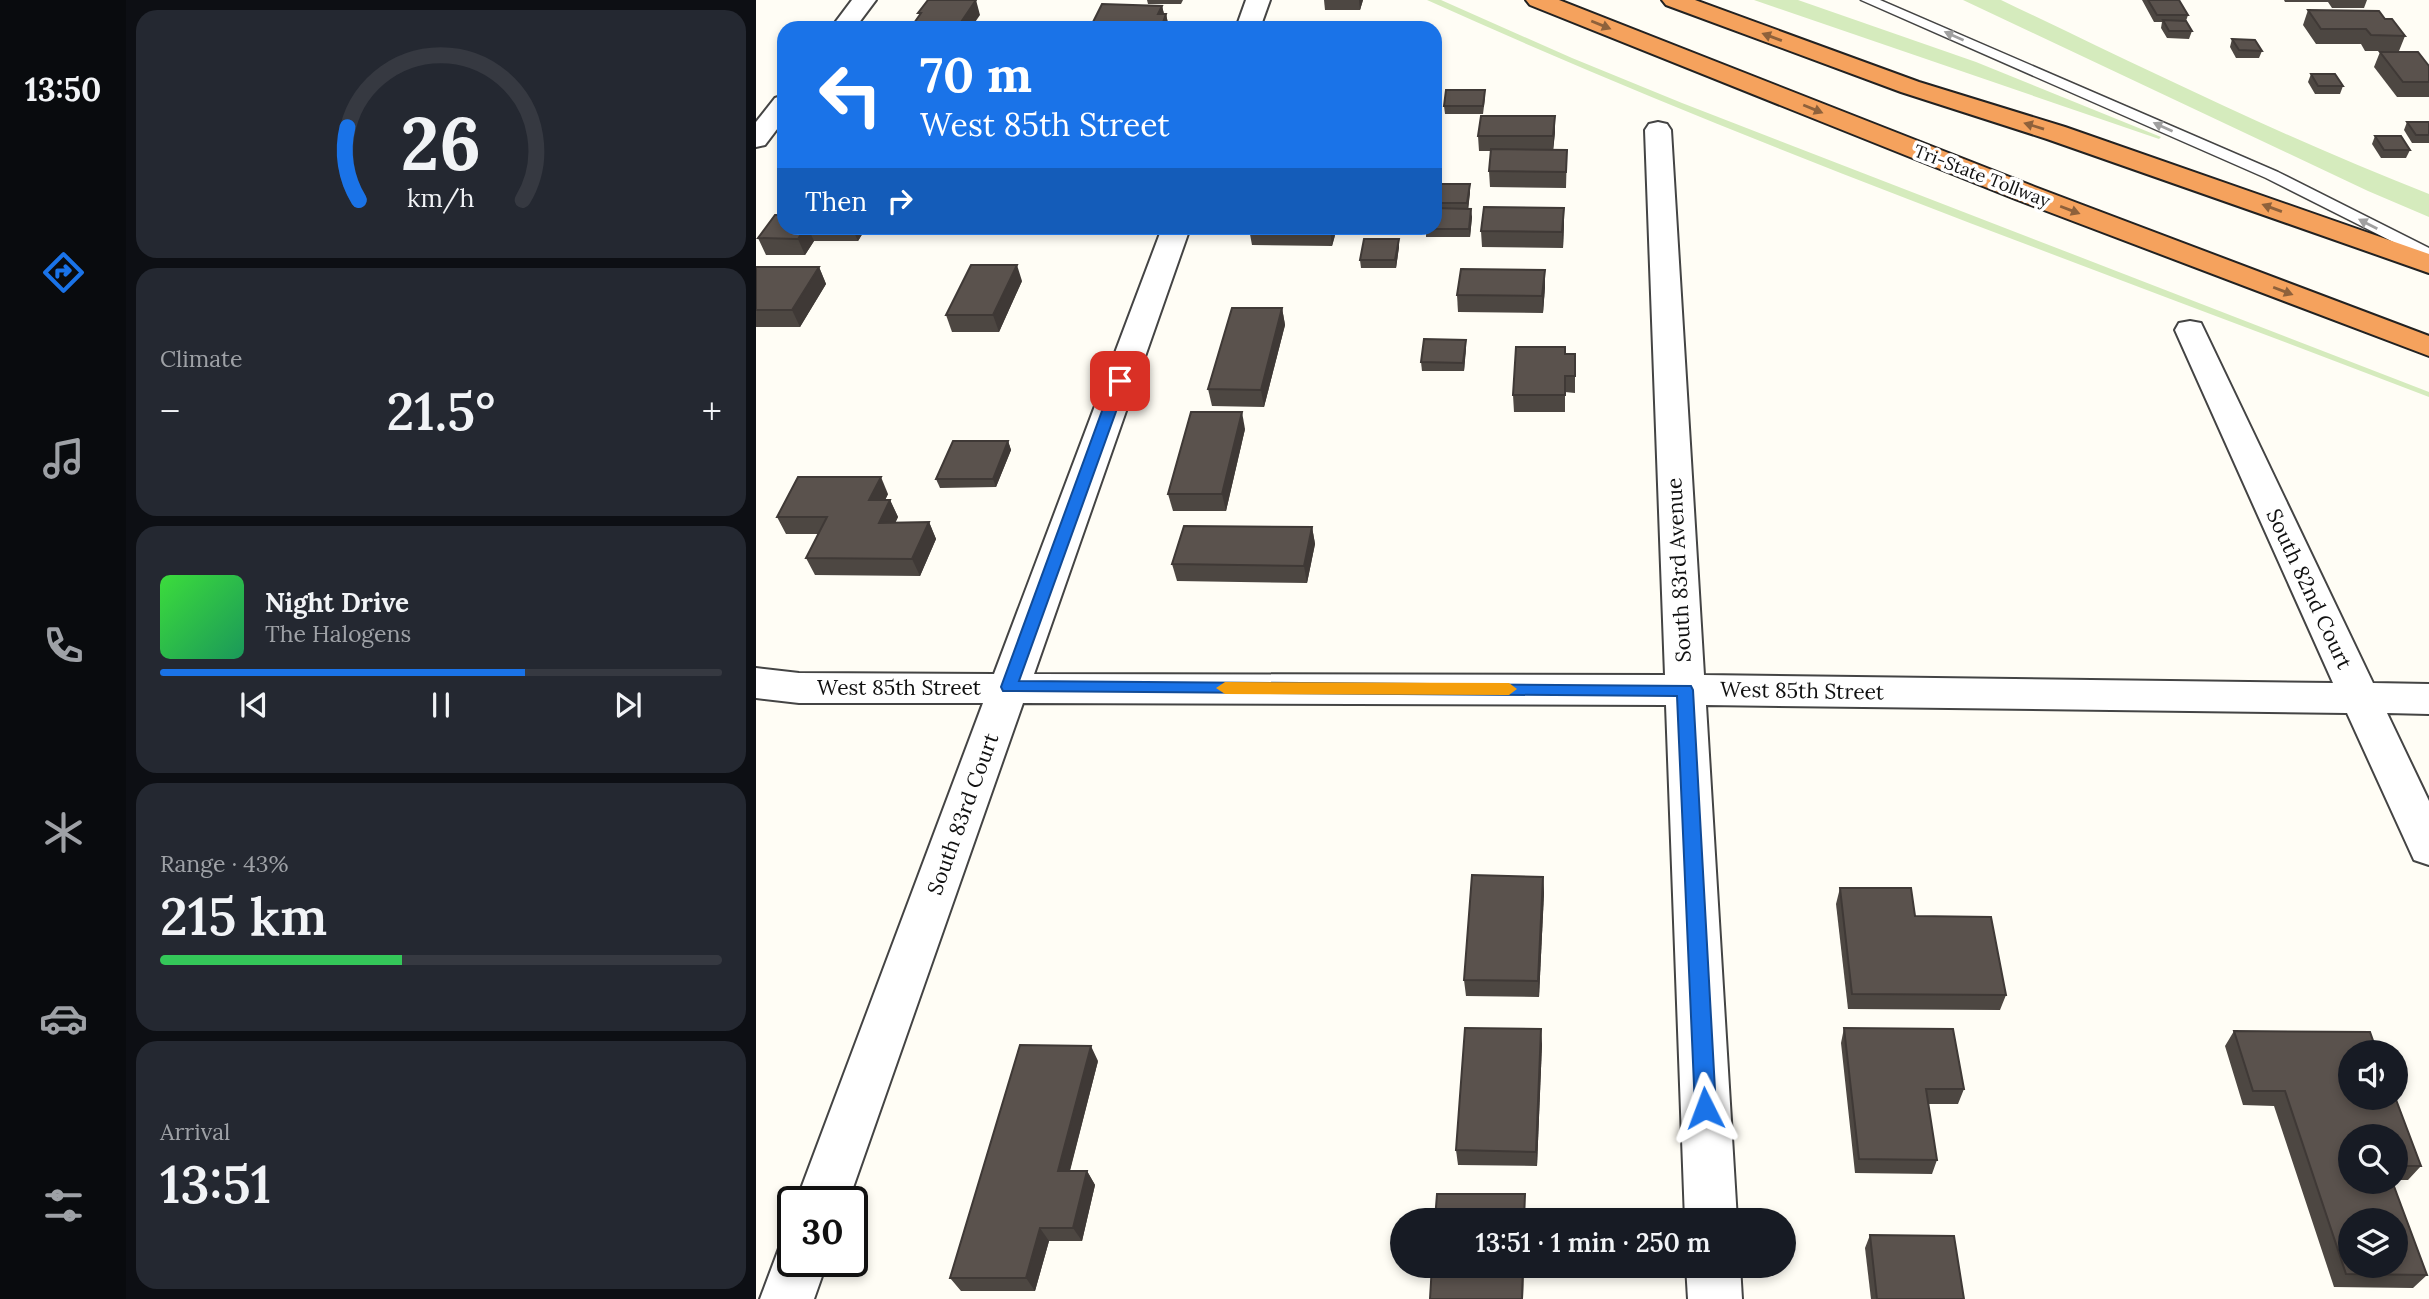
<!DOCTYPE html>
<meta charset="utf-8">
<style>
:root{--surface:#171b24;--page:#242831;--text:#f1f3f6;--muted:#9ea1a6;--line:#363941;--accent:#1a73e8}
body{margin:0;font-family:Lora,serif;background:var(--page);color:var(--text);height:100vh;display:flex;flex-direction:column;font-size:26px;white-space:nowrap}
*{box-sizing:border-box;margin:0}
p{font-size:23px;color:var(--muted)}
.icon{flex:none;width:38px;height:38px;fill:none;stroke:currentColor;stroke-width:2;stroke-linecap:round;stroke-linejoin:round}
.map{position:relative;flex:1;overflow:hidden}
.panel{display:flex;flex-direction:column;gap:10px;padding:10px;background:#0d0f14;width:630px}
.panel>*{flex:none}
.banner{position:absolute;left:21px;top:21px;width:665px;height:214px;border-radius:21px;box-shadow:0 4px 10px #0003;background:#1a73e8;color:#fff;overflow:hidden}
.buttons{position:absolute;left:1582px;top:1040px;display:grid;gap:14px}
.buttons a{display:grid;place-items:center;width:70px;height:70px;border-radius:50%;background:var(--surface);box-shadow:0 4px 10px #0003;font-size:35px}
.speed{position:absolute;left:21px;top:1186px;display:flex;gap:14px;font-size:35px;font-weight:700;text-align:center}
.speed>*{display:grid;place-content:center;width:91px;height:91px;border-radius:50%;background:var(--surface);box-shadow:0 4px 10px #0003;line-height:1}
.speed .limit{border:4px solid #111;border-radius:10px;background:#fff;color:#111}
.pin{position:absolute;display:grid;place-items:center;width:60px;height:60px;color:#fff;margin:-30px;border-radius:14px;box-shadow:0 4px 10px #0006}
.me{position:absolute;width:77px;margin:-38px;rotate:357deg;stroke-linejoin:round;filter:drop-shadow(0 0 5px #0008)}
.turn{display:flex;align-items:center;gap:24px;height:147px;padding:0 28px;font-size:32px}
.turn .icon{width:91px;height:91px;stroke-width:2.5}
.turn b{display:block;font-size:49px;line-height:60px}
.then{display:flex;align-items:center;height:66px;padding:0 28px;background:#0003;gap:14px;font-size:26px}
.big{font-size:52px;font-weight:600;line-height:1.1}
.panel .tile{flex:1;display:flex;flex-direction:column;justify-content:center;gap:10px;min-width:0;padding:0 24px;border-radius:21px;background:var(--page)}
.panel .dial{align-items:center;gap:0}
.dial svg{height:182px;overflow:visible;fill:none;stroke:var(--line);stroke-width:7;stroke-linecap:round;text-anchor:middle}
.dial text{fill:var(--text);stroke:none}
.song{display:flex;align-items:center;gap:21px}
.cover{width:84px;height:84px;border-radius:10px;background:linear-gradient(135deg,hsl(120 70% 55%),hsl(150 70% 35%))}
.played{height:7px;border-radius:4px;background:linear-gradient(90deg,var(--accent) 65%,var(--line) 65%)}
.keys{display:flex;justify-content:space-around;direction:ltr}
.heat{display:flex;justify-content:space-between;align-items:center;font-size:38px;direction:ltr}
.charge{height:10px;border-radius:5px;background:linear-gradient(90deg,#34c759 43%,var(--line) 0)}
.trip{position:absolute;left:634px;top:1208px;width:406px;height:70px;border-radius:35px;background:var(--surface);box-shadow:0 4px 10px #0003;font-weight:600;line-height:70px;text-align:center}
main{display:flex;flex:1;min-height:0}
.dock{display:flex;flex-direction:column;width:126px;justify-content:space-around;align-items:center;background:#090b0e;color:var(--muted)}
.dock .icon{width:49px;height:49px}
.dock .current{color:var(--accent)}
.dock b{font-size:32px;color:var(--text)}
.map>svg:first-child{display:block}
.green{fill:#d5ebbd}
.lines{fill:none;stroke-linecap:round;stroke-linejoin:round}
.lane-casing{stroke:#444;stroke-width:3}
.street-casing{stroke:#444;stroke-width:4}
.highway-casing{stroke:#222;stroke-width:4}
.lane{fill:#fff;fill-rule:evenodd}
.street{fill:#fff;fill-rule:evenodd}
.highway{fill:#f5a25d;fill-rule:evenodd}
.wall{fill:#4d4742;fill-rule:evenodd}
.shaded-wall{fill:#3f3936}
.building{fill:#5a524d;stroke:#3f3936;stroke-width:2;fill-rule:evenodd}
.oneway{fill:#8e613b}
.oneway2{fill:#a0a0a0}
.route{fill:#1a73e8;stroke:#114b97;stroke-width:2}
.slow{fill:#f59e0b}
.labels{text-anchor:middle;stroke-width:7;stroke-linejoin:round;paint-order:stroke}
.far-street-label{font-size:18px;fill:#111;stroke:#fff}
.street-label{font-size:21px;fill:#111;stroke:#fff}
</style>
<main>
<nav class="dock">
<b>13:50</b>
<svg class="icon current" aria-label="directions" viewBox="0 0 24 24"><path d="M12 3l9 9-9 9-9-9zM9 14v-3h6M13 9l2 2-2 2"/></svg>
<svg class="icon" aria-label="music" viewBox="0 0 24 24"><path d="M9 18V5l10-2v13"/><circle cx="6" cy="18" r="3"/><circle cx="16" cy="16" r="3"/></svg>
<svg class="icon" aria-label="phone" viewBox="0 0 24 24"><path d="M5 4h4l2 5-3 2q2 4 5 5l2-3 5 2v4C11 20 4 13 5 4z"/></svg>
<svg class="icon" aria-label="climate" viewBox="0 0 24 24"><path d="M12 3v18M4 7l16 10M4 17L20 7"/></svg>
<svg class="icon" aria-label="car" viewBox="0 0 24 24"><path d="M5 17H2v-5l4-1 3-4h7l3 4 3 1v5h-3M9 17h6M6 11h13"/><circle cx="7" cy="17" r="2"/><circle cx="17" cy="17" r="2"/></svg>
<svg class="icon" aria-label="filters" viewBox="0 0 24 24"><path d="M4 7h16M4 17h16"/><circle cx="9" cy="7" r="2"/><circle cx="15" cy="17" r="2"/></svg>
</nav>
<section class="panel">
<div class="tile dial"><svg viewBox="0 0 100 80">
<path d="M14 69A42 42 0 1 1 86 69"/>
<path d="M14 69A42 42 0 0 1 9 37" stroke="#1a73e8"/>
<text x="50" y="56" font-size="32" font-weight="700">26</text>
<text x="50" y="72" font-size="11">km/h</text>
</svg></div>
<div class="tile"><p>Climate</p>
<div class="heat"><a>−</a><b class="big">21.5°</b><a>+</a></div>
</div>
<div class="tile">
<div class="song"><i class="cover"></i><div><b>Night Drive</b><p>The Halogens</p></div></div>
<div class="played"></div>
<div class="keys"><svg class="icon" aria-label="previous" viewBox="0 0 24 24"><path d="M18 5L8 12l10 7zM5 5v14"/></svg><svg class="icon" aria-label="pause" viewBox="0 0 24 24"><path d="M8 5v14M16 5v14"/></svg><svg class="icon" aria-label="next" viewBox="0 0 24 24"><path d="M6 5l10 7-10 7zM19 5v14"/></svg></div>
</div>
<div class="tile"><p>Range · 43%</p><b class="big">215 km</b><div class="charge"></div></div>
<div class="tile"><p>Arrival</p><b class="big">13:51</b></div>
</section>
<div class="map">
<svg width="1673" height="1299" viewBox="0 0 1673 1299">
<rect width="100%" height="100%" fill="#fffdf5"/>
<!-- green -->
<g class="green">
<path d="M 671,0 L 685,0 L 816,58 L 926,103 L 1673,392 L 1673,397 C 1338,268 998,148 671,0 Z"/>
<polygon points="998,0 1042,0 1220,62 1405,137 1403,139"/>
<path d="M 1207,0 L 1245,0 C 1387,68 1527,137 1673,194 L 1673,217 L 1612,191 Z"/>
</g>
<g class="lines">
<!-- lane casing -->
<g class="lane-casing">
<polygon id="lane" points="1105,0 1124,0 1522,172 1673,248 1673,260 1510,178"/>
</g>
<!-- street casing -->
<g class="street-casing">
<g id="street">
<polygon points="96,0 120,0 99,28 75,28"/>
<polygon points="490,0 514,0 504,28 480,28"/>
<polygon points="28,95 28,120 9,145 0,147 0,122 19,98"/>
<polygon points="902,122 911,124 915,130 948,675 1577,683 1419,330 1423,323 1434,321 1445,323 1617,683 1673,684 1673,714 1631,713 1673,801 1673,865 1658,860 1591,713 950,705 981,1220 929,1220 910,705 267,703 92,1202 40,1202 227,703 43,703 0,698 0,668 43,673 238,674 406,228 434,228 278,674 909,675 889,130 893,124"/>
<polygon points="37,1238 37,1262 71,1262 58,1299 4,1299 25,1243"/>
<polygon points="930,1265 984,1265 986,1299 932,1299"/>
</g>
</g>
<!-- highway casing -->
<g class="highway-casing">
<g id="highway">
<polygon points="770,0 803,0 1279,187 1673,336 1673,356 1259,199 774,5"/>
<polygon points="906,0 939,0 1163,82 1309,127 1673,254 1673,273 1291,139 1145,92 910,5"/>
</g>
</g>
<!-- lane -->
<use href="#lane" class="lane"/>
<!-- street -->
<use href="#street" class="street"/>
<!-- highway -->
<use href="#highway" class="highway"/>
</g>
<!-- wall -->
<g class="wall">
<polygon points="391,0 427,0 425,4 392,4"/>
<polygon points="568,0 607,0 604,10 569,10"/>
<polygon points="1386,0 1423,0 1432,15 1430,21 1436,31 1433,39 1411,38 1405,28 1406,22 1398,22"/>
<polygon points="1528,0 1611,0 1608,8 1576,8 1572,2 1529,2"/>
<polygon points="406,6 408,14 410,14 413,28 339,28 337,22"/>
<polygon points="1552,10 1629,19 1649,36 1643,51 1609,51 1605,44 1560,44 1547,25"/>
<polygon points="1476,39 1506,51 1503,58 1480,58 1474,47"/>
<polygon points="1624,52 1673,66 1673,97 1641,97 1618,67"/>
<polygon points="1555,74 1587,86 1584,94 1559,94 1552,82"/>
<polygon points="729,98 727,114 689,114 688,106"/>
<polygon points="1651,122 1673,122 1673,143 1656,143 1648,130"/>
<polygon points="799,132 797,150 811,150 810,188 734,187 733,171 735,151 723,151 722,136"/>
<polygon points="1619,136 1654,150 1650,158 1625,158 1616,144"/>
<polygon points="679,184 714,184 714,192 712,209 716,217 714,237 670,237 670,228 679,228"/>
<polygon points="808,224 807,248 726,247 725,231"/>
<polygon points="28,228 110,228 102,241 58,241 49,255 10,255 2,238"/>
<polygon points="581,228 576,246 496,245 493,229"/>
<polygon points="643,239 643,247 640,268 605,268 604,260"/>
<polygon points="63,267 70,284 44,327 0,327 0,310"/>
<polygon points="266,281 243,332 196,332 190,315"/>
<polygon points="789,287 787,313 702,312 701,295"/>
<polygon points="526,308 529,325 508,407 456,406 452,389"/>
<polygon points="710,348 708,371 666,371 665,362"/>
<polygon points="810,354 819,371 819,393 809,392 809,412 758,412 757,395"/>
<polygon points="489,429 470,511 417,511 412,494"/>
<polygon points="252,441 255,450 240,487 184,488 180,479"/>
<polygon points="132,494 129,500 134,500 142,517 139,523 173,522 180,539 164,576 59,575 50,558 62,534 30,534 21,517"/>
<polygon points="556,527 559,544 551,583 421,581 416,564"/>
<polygon points="787,877 788,893 783,997 710,996 708,980"/>
<polygon points="1084,888 1159,916 1250,995 1244,1010 1092,1009 1080,904"/>
<polygon points="1088,1028 1208,1089 1202,1104 1172,1104 1181,1160 1176,1174 1099,1173 1085,1043"/>
<path d="M 1478,1031 L 1614,1032 L 1621,1052 L 1594,1052 L 1594,1097 L 1639,1097 L 1665,1166 L 1652,1180 L 1640,1180 L 1640,1136 L 1594,1136 L 1594,1181 L 1636,1181 L 1671,1275 L 1657,1288 L 1578,1287 L 1518,1106 L 1487,1105 L 1469,1046 ZM 1594,1220 L 1640,1220 L 1640,1265 L 1594,1265 Z"/>
<polygon points="786,1044 781,1166 702,1165 700,1150"/>
<polygon points="342,1061 314,1171 331,1171 339,1185 326,1241 293,1241 279,1291 205,1291 194,1278"/>
<polygon points="1114,1235 1208,1299 1115,1299 1109,1248"/>
</g>
<!-- shaded-wall -->
<g class="shaded-wall">
<polygon points="220,0 224,15 215,28 201,28"/>
<polygon points="603,0 607,0 604,10"/>
<polygon points="406,6 409,18 410,14 413,28 405,28 402,14"/>
<polygon points="799,116 799,132 797,152 797,136"/>
<polygon points="714,184 714,192 712,211 711,203"/>
<polygon points="808,208 808,224 807,248 806,232"/>
<polygon points="715,209 716,217 714,237 713,229"/>
<polygon points="49,228 52,228 58,241 49,255 42,239"/>
<polygon points="96,228 110,228 102,241"/>
<polygon points="574,228 581,228 576,246 574,230"/>
<polygon points="643,239 643,247 640,268 639,260"/>
<polygon points="261,265 266,281 243,332 237,315"/>
<polygon points="63,267 70,284 44,327 36,310"/>
<polygon points="789,270 789,287 787,313 786,296"/>
<polygon points="526,308 529,325 508,407 505,390"/>
<polygon points="710,340 710,348 708,371 707,363"/>
<polygon points="486,412 489,429 470,511 466,494"/>
<polygon points="252,441 255,450 240,487 237,479"/>
<polygon points="125,477 132,494 121,517 113,500"/>
<polygon points="134,500 142,517 131,540 123,523"/>
<polygon points="173,522 180,539 164,576 156,559"/>
<polygon points="556,527 559,544 551,583 548,566"/>
<polygon points="787,877 788,893 783,997 782,981"/>
<polygon points="785,1029 786,1044 781,1166 780,1152"/>
<polygon points="335,1046 342,1061 310,1185 302,1171"/>
<polygon points="331,1171 339,1185 326,1241 317,1228"/>
<polygon points="284,1228 293,1241 279,1291 270,1278"/>
<polygon points="767,1265 768,1265 767,1299 766,1299"/>
</g>
<!-- building -->
<g class="building">
<polygon points="172,0 220,0 201,28 161,28 162,27 156,26 165,13 162,13"/>
<polygon points="1392,0 1423,0 1432,15 1401,15"/>
<polygon points="346,4 406,6 402,14 410,14 405,28 370,28 372,22 337,22"/>
<polygon points="1552,10 1623,11 1629,19 1636,19 1649,36 1615,35 1610,29 1565,29"/>
<polygon points="1407,20 1430,21 1436,31 1413,31"/>
<polygon points="1476,39 1499,40 1506,51 1483,50"/>
<polygon points="1624,52 1662,52 1673,66 1673,82 1647,82"/>
<polygon points="1555,74 1579,74 1587,86 1562,86"/>
<polygon points="690,90 729,90 727,106 688,106"/>
<polygon points="725,116 799,116 797,136 722,136"/>
<polygon points="1651,122 1673,122 1673,135 1660,135"/>
<polygon points="1619,136 1645,136 1654,150 1628,150"/>
<polygon points="735,149 811,150 810,172 733,171"/>
<polygon points="679,184 714,184 711,203 679,203"/>
<polygon points="728,207 808,208 806,232 725,231"/>
<polygon points="679,208 715,209 713,229 670,229 670,228 679,228"/>
<polygon points="19,215 28,215 28,228 49,228 42,239 2,238"/>
<polygon points="493,228 574,228 574,230 493,229"/>
<polygon points="608,239 643,239 639,260 604,260"/>
<polygon points="215,265 261,265 237,315 190,315"/>
<polygon points="0,267 63,267 36,310 0,310"/>
<polygon points="705,269 789,270 786,296 701,295"/>
<polygon points="476,308 526,308 505,390 452,389"/>
<polygon points="668,339 710,340 707,363 665,362"/>
<polygon points="760,347 809,347 809,354 819,354 819,376 809,376 809,395 757,395"/>
<polygon points="435,412 486,412 466,494 412,494"/>
<polygon points="197,441 252,441 237,479 180,479"/>
<polygon points="42,477 125,477 113,500 134,500 123,523 173,522 156,559 50,558 71,517 21,517"/>
<polygon points="428,526 556,527 548,566 416,564"/>
<polygon points="716,875 787,877 782,981 708,980"/>
<polygon points="1084,888 1155,888 1159,916 1235,917 1250,995 1096,994"/>
<polygon points="709,1028 785,1029 780,1152 700,1150"/>
<polygon points="1088,1028 1197,1029 1208,1089 1170,1089 1181,1160 1103,1159"/>
<path d="M 1478,1031 L 1614,1032 L 1621,1052 L 1594,1052 L 1594,1097 L 1639,1097 L 1665,1166 L 1640,1166 L 1640,1136 L 1594,1136 L 1594,1181 L 1636,1181 L 1671,1275 L 1590,1274 L 1529,1091 L 1497,1091 ZM 1594,1220 L 1640,1220 L 1640,1265 L 1594,1265 Z"/>
<polygon points="264,1045 335,1046 302,1171 331,1171 317,1228 284,1228 270,1278 194,1278"/>
<polygon points="681,1194 769,1194 768,1220 679,1220"/>
<polygon points="1114,1235 1198,1236 1208,1299 1121,1299"/>
<polygon points="676,1265 767,1265 766,1299 674,1299"/>
</g>
<!-- one-way arrows -->
<defs><path id="oneway-solid" d="M-6-.8H1V-3.2L6.5 0L1 3.2V.8H-6Z" transform="scale(1.75)"/></defs>
<g class="oneway">
<use href="#oneway-solid" transform="translate(845 25) rotate(22)"/>
<use href="#oneway-solid" transform="translate(1016 37) rotate(-160)"/>
<use href="#oneway-solid" transform="translate(1057 109) rotate(22)"/>
<use href="#oneway-solid" transform="translate(1278 126) rotate(-163)"/>
<use href="#oneway-solid" transform="translate(1516 208) rotate(-160)"/>
<use href="#oneway-solid" transform="translate(1314 210) rotate(21)"/>
<use href="#oneway-solid" transform="translate(1527 291) rotate(21)"/>
</g>
<g class="oneway2">
<use href="#oneway-solid" transform="translate(1198 36) rotate(-156)"/>
<use href="#oneway-solid" transform="translate(1407 127) rotate(-156)"/>
<use href="#oneway-solid" transform="translate(1612 224) rotate(-153)"/>
</g>
<!-- route -->
<polygon class="route" points="364,377 371,381 263,681 935,686 937,690 960,1108 957,1115 949,1118 942,1115 939,1108 921,696 247,691 245,687 357,381"/>
<!-- slow -->
<polygon class="slow" points="469,682 753,683 761,689 753,695 469,694 460,688"/>
<g class="labels">
<!-- far-street labels -->
<g class="far-street-label">
<text transform="translate(1226 176) rotate(21)" y="6">Tri-State Tollway</text>
</g>
<!-- street labels -->
<g class="street-label">
<text transform="translate(923 570) rotate(-93)" y="7">South 83rd Avenue</text>
<text transform="translate(1553 589) rotate(65)" y="7">South 82nd Court</text>
<text x="143" y="695">West 85th Street</text>
<text transform="translate(1046 691) rotate(1)" y="7">West 85th Street</text>
<text transform="translate(207 814) rotate(-70)" y="7">South 83rd Court</text>
</g>
</g>
</svg>
<div class="buttons">
<a><svg class="icon" aria-label="sound" viewBox="0 0 24 24"><path d="M4 9h4l5-4v14l-5-4H4zM17 9q2 3 0 6"/></svg></a>
<a><svg class="icon" aria-label="search" viewBox="0 0 24 24"><circle cx="10" cy="10" r="6"/><path d="M15 15l6 6"/></svg></a>
<a><svg class="icon" aria-label="layers" viewBox="0 0 24 24"><path d="M12 4l9 5-9 5-9-5zM3 14l9 5 9-5"/></svg></a>
</div>
<div class="speed"><div class="limit">30</div></div>
<div class="pin" style="left:364px;top:381px;background:#d93025"><svg class="icon" aria-label="arrive" viewBox="0 0 24 24"><path d="M6 21V4h12l-3 4 3 4H6"/></svg></div>
<svg class="me" style="left:949px;top:1108px" viewBox="-20 -20 40 40"><path d="M0-17L14 15 0 8-14 15z" fill="#1a73e8" stroke="#fff" stroke-width="4"/></svg>
<div class="trip">13:51 · 1 min · 250 m</div>
<div class="banner">
<div class="turn"><svg class="icon" aria-label="left" viewBox="0 0 24 24"><path d="M17 20v-9H6M10 6l-5 5 5 5"/></svg><div><b>70 m</b>West 85th Street</div></div>
<div class="then">Then<svg class="icon" aria-label="right" viewBox="0 0 24 24"><path d="M7 20v-9h11M14 6l5 5-5 5"/></svg></div>
</div>
</div>
</main>
